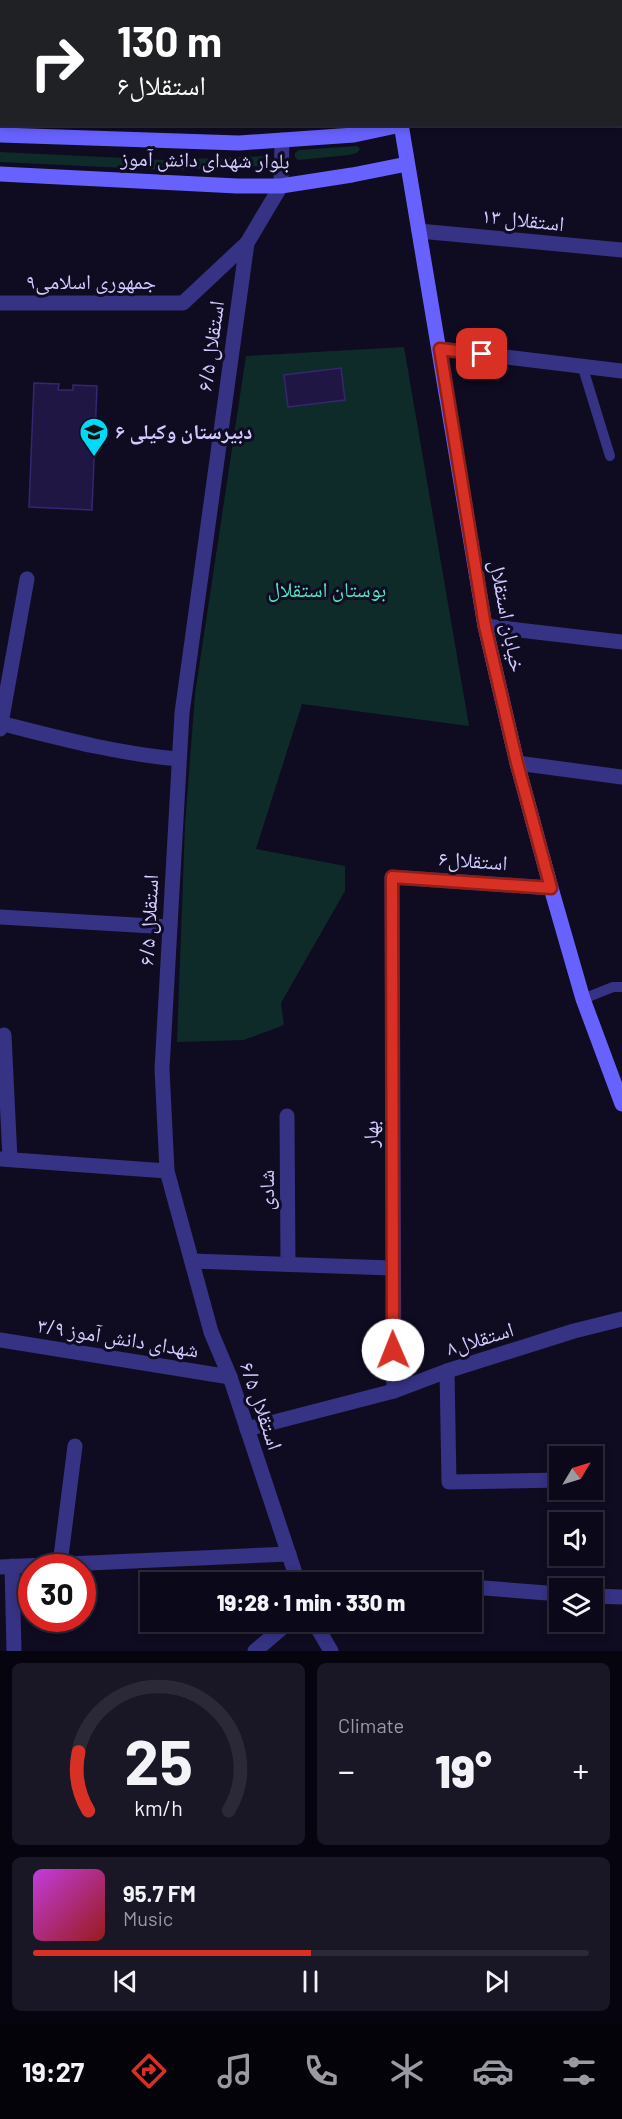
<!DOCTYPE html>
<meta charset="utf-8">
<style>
:root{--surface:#0b0819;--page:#191626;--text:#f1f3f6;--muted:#9a9aa2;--line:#2b2938;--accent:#d93025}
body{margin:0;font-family:Barlow,"Noto Naskh Arabic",sans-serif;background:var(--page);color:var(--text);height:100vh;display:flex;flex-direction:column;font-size:22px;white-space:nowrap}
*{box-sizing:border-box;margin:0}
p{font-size:20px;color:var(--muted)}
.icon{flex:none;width:33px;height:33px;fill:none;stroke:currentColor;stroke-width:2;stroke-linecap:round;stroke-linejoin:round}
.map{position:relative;height:1651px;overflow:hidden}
.sheet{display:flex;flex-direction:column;gap:12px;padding:12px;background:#06040e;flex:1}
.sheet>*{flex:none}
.hud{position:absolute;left:0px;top:0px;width:622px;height:126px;box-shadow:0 3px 9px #0003,0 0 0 2px var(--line);background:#202124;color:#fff;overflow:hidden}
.needle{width:39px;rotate:52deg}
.buttons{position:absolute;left:549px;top:1446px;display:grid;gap:12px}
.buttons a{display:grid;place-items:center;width:54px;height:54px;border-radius:0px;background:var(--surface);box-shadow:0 3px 9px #0003,0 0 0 2px var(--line);font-size:30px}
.speed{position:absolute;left:18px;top:1554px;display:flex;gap:12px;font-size:30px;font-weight:700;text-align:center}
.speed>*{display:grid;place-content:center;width:78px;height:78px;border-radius:50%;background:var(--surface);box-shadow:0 3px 9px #0003,0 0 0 2px var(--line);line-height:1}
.speed .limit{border:9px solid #d22;background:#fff;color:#111}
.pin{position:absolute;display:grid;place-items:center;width:51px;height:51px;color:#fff;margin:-26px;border-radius:12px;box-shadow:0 3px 9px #0006}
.me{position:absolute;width:66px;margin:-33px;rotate:359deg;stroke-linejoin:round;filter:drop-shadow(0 0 4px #0008)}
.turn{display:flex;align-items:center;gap:21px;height:126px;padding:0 18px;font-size:27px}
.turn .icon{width:78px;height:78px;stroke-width:2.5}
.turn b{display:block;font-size:42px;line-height:51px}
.big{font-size:45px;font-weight:800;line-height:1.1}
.sheet .widget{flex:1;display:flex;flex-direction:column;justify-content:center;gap:9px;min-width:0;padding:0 21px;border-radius:9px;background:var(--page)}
.sheet .dial{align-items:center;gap:0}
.dial svg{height:156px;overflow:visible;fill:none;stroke:var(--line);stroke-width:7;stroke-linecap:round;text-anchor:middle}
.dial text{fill:var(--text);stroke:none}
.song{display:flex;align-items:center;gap:18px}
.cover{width:72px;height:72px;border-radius:9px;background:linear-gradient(135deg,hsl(290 70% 55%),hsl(0 70% 35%))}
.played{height:6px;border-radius:3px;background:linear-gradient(90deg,var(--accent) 50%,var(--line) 50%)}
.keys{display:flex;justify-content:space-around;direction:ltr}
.heat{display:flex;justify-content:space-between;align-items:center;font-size:33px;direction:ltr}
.sheet .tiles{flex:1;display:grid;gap:12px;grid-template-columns:1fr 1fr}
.widget:last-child{grid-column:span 2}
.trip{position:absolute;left:140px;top:1572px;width:342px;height:60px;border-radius:0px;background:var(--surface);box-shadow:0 3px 9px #0003,0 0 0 2px var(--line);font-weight:800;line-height:60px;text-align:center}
.tabs{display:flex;height:96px;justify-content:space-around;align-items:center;background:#04030a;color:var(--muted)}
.tabs .icon{width:42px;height:42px}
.tabs .active{color:var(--accent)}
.tabs b{font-size:27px;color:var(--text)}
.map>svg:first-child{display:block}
.green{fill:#0e2b2a}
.building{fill:#1f1643;stroke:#352671;stroke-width:1.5}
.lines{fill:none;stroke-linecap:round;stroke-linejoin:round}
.lane{stroke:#363284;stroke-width:10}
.street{stroke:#363284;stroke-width:15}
.secondary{stroke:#6762ff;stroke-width:15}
.route-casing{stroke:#8d1f18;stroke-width:15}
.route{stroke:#d93025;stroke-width:10}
.labels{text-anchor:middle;stroke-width:6;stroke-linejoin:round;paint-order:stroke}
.street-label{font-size:21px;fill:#d1cbff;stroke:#0f0b21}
.poi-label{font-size:21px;font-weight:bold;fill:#d1cbff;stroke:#0f0b21;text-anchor:start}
.park-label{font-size:21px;fill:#4de8c3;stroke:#0f0b21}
</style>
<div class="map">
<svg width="622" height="1651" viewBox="0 0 622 1651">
<rect width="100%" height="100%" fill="#0f0b21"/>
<!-- green -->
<g class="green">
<polygon points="357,146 360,149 357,153 349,155 298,160 295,157 295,153 299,150"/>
<polygon points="0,152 166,160 268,156 271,159 271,163 265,166 168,170 0,162"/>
<polygon points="404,347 469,726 302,704 256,849 345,866 345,891 281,1003 284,1025 244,1040 177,1042 185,825 195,694 246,356"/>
</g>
<!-- building -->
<g class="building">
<polygon points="341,368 345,400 288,407 284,375"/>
<polygon points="34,383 59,384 58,390 73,390 73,385 97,386 92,510 29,507"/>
</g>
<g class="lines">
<!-- lane -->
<g class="lane">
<polyline points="582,365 610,456"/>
<polyline points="583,999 613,987 622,987"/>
</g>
<!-- street -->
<g class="street">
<polyline points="419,231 622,250"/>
<polyline points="247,243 182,713 162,1069 167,1171 211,1332 230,1377 298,1582"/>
<polyline points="0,303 183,303 247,243 281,186 282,140"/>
<polyline points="440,349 622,371"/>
<polyline points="485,626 622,642"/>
<path d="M 0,723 C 59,738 118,754 179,759"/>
<polyline points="0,729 27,579"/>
<polyline points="517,763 622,777"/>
<polyline points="0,917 169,927"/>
<polyline points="4,1035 10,1159"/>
<polyline points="287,1116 288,1264"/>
<polyline points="0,1159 167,1171"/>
<polyline points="192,1261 392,1268"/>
<polyline points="0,1340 230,1377"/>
<polyline points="447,1371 449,1482 560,1480"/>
<polyline points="394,1391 392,877 551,888"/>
<polyline points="247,1429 394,1391 447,1371 574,1331 622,1319"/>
<polyline points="592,1480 594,1480"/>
<polyline points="60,1564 75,1446"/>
<polyline points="12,1566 14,1651"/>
<polyline points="0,1567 289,1554"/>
<polyline points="405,1582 409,1582"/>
<polyline points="471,1587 560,1594"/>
<polyline points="592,1596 622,1597"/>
<polyline points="314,1622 331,1651"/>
<polyline points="255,1651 289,1622"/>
</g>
<!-- secondary -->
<g class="secondary">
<polyline points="379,0 379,2"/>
<polyline points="401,124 485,626 517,763 551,888 583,999 622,1104"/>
<polyline points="0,135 239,143 354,135 401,125"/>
<polyline points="0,174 237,186 281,186 352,175 407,164"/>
</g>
</g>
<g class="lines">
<!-- route casing -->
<g class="route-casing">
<polyline id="route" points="393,1350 392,877 551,888 517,763 485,626 440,349 482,354"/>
</g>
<!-- route -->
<use href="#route" class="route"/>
</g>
<!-- icons -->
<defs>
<g id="school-pin" transform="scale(1.5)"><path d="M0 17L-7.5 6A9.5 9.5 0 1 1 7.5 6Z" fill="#00daf6" stroke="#0f0b21"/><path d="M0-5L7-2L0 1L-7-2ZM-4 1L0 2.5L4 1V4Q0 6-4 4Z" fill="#111"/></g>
</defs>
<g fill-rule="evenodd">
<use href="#school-pin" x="94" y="432"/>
</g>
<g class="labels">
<!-- street labels -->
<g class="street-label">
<text transform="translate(205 160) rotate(1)" y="7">بلوار شهدای دانش آموز</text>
<text transform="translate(523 220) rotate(6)" y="7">استقلال ۱۳</text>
<text x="91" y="289">جمهوری اسلامی۹</text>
<text transform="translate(211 346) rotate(-82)" y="7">استقلال ۶/۵</text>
<text transform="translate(507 616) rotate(79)" y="7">خیابان استقلال</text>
<text transform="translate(473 861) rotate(4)" y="7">استقلال۶</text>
<text transform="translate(149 920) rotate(-87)" y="7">استقلال ۶/۵</text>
<text transform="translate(371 1134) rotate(-90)" y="7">بهار</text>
<text transform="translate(267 1190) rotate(-90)" y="7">شادی</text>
<text transform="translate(118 1338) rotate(9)" y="7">شهدای دانش آموز ۳/۹</text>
<text transform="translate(480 1339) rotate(-17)" y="7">استقلال۸</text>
<text transform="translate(261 1406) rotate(71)" y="7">استقلال ۶/۵</text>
</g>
<!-- poi labels -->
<g class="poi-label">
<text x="115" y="439">دبیرستان وکیلی ۶</text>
</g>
<!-- park labels -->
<g class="park-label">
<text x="327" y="597">بوستان استقلال</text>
</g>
</g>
</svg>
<div class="buttons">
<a><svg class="needle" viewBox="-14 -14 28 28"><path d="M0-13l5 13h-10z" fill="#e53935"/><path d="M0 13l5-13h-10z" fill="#9a9aa2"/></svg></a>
<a><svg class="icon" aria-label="sound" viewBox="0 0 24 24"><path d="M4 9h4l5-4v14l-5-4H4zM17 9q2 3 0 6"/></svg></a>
<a><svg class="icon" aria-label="layers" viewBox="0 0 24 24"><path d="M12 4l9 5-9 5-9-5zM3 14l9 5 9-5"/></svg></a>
</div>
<div class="speed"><div class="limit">30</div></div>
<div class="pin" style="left:482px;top:354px;background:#d93025"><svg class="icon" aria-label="arrive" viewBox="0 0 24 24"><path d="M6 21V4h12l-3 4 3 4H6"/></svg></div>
<svg class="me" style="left:393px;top:1350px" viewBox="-20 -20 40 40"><circle r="19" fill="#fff"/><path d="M0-13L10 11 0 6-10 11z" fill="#d93025"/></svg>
<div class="trip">19:28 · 1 min · 330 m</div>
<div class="hud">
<div class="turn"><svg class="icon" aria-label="right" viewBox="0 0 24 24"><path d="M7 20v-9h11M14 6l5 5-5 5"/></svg><div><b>130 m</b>استقلال۶</div></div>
</div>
</div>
<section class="sheet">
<div class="tiles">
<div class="widget dial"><svg viewBox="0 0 100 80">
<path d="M14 69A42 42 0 1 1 86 69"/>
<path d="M14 69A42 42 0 0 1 9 39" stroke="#d93025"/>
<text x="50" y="56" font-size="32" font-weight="700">25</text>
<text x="50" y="72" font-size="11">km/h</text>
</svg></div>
<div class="widget"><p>Climate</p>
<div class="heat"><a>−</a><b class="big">19°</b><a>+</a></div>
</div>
<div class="widget">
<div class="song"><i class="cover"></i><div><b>95.7 FM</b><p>Music</p></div></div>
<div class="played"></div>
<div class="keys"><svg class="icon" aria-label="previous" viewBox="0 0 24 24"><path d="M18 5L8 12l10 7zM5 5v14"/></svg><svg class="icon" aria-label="pause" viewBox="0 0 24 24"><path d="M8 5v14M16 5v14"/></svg><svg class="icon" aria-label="next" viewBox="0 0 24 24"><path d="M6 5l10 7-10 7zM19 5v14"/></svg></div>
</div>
</div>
</section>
<nav class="tabs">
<b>19:27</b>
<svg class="icon active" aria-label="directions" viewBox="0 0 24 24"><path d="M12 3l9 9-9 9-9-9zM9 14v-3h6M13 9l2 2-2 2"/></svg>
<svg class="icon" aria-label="music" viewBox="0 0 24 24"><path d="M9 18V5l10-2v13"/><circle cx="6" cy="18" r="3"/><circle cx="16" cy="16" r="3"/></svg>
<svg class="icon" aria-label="phone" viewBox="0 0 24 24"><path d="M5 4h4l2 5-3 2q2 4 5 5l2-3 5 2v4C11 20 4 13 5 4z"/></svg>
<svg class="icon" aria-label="climate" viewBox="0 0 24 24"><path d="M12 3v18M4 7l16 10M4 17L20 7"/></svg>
<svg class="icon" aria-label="car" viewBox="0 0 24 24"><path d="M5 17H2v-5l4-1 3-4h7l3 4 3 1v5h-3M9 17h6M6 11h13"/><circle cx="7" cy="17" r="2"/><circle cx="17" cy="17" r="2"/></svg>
<svg class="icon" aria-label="filters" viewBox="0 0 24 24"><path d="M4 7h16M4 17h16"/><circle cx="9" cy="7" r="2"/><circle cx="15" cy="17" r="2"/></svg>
</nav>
